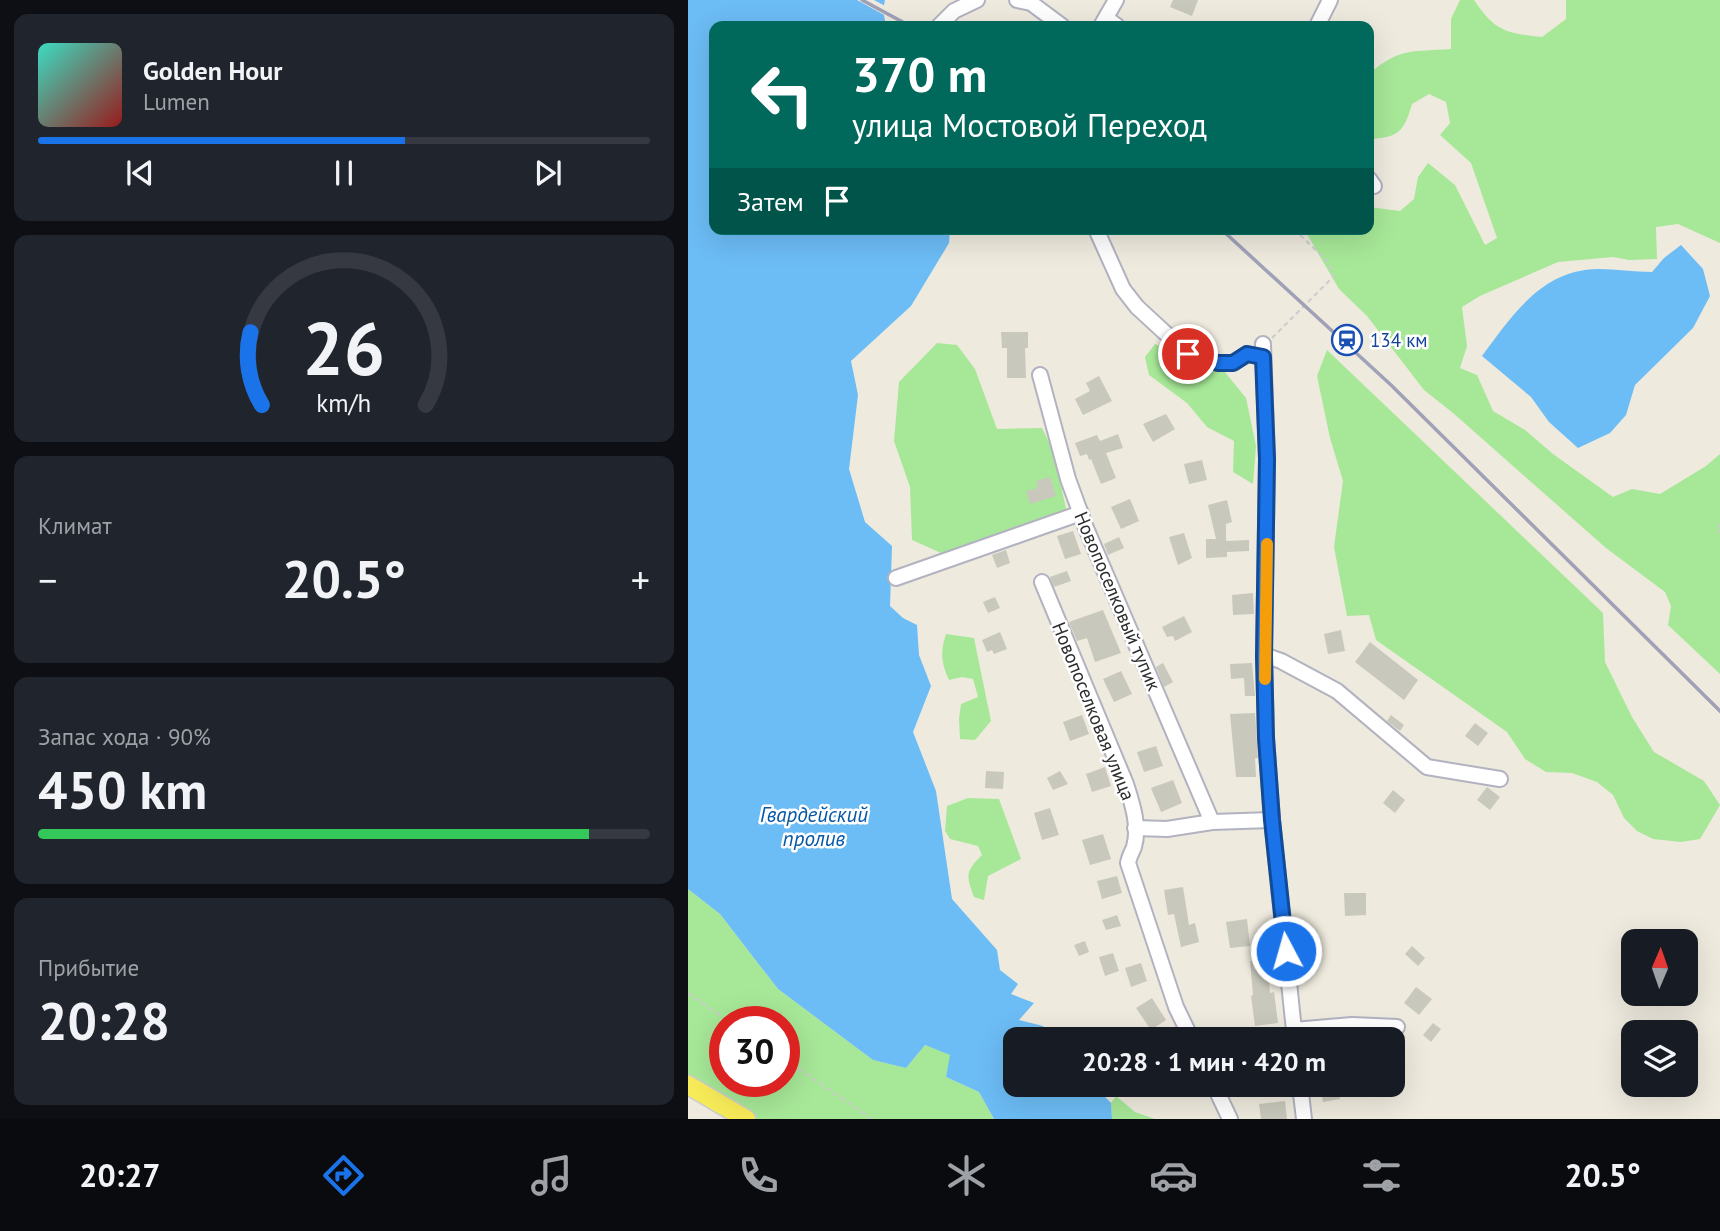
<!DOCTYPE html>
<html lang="ru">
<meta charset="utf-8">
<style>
:root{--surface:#171b24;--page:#20242c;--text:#f1f3f6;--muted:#9ea1a6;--line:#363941;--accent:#1a73e8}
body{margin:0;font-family:"PT Sans",sans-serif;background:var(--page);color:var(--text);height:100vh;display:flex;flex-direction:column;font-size:26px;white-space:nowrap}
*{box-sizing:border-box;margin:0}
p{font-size:23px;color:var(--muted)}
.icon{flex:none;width:38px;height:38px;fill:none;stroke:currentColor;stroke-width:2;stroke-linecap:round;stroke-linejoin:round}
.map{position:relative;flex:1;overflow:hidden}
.panel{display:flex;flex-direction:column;gap:14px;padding:14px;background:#0d0f14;width:688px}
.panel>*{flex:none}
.guide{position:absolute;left:21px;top:21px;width:665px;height:214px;border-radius:14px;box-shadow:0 7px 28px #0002;background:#00695c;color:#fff;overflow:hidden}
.needle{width:46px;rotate:2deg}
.tools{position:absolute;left:933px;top:929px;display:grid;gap:14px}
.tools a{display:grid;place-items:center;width:77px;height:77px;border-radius:14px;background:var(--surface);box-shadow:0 7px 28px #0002;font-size:35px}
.speed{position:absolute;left:21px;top:1006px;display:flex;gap:14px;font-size:35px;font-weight:700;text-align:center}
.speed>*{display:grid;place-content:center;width:91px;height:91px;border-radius:50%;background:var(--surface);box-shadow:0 7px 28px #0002;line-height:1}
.speed .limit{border:10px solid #d22;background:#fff;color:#111}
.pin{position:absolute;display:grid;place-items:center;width:60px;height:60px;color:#fff;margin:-30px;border:4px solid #fff;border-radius:50%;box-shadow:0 2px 7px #0007}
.me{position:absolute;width:77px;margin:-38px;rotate:354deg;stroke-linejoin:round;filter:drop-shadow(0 0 5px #0008)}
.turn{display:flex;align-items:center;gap:24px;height:147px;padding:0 28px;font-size:32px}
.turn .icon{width:91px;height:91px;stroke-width:2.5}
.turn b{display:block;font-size:49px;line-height:60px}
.then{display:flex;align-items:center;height:66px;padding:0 28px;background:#0003;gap:14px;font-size:26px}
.big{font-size:52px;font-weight:800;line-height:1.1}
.panel .tile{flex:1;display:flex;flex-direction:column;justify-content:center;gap:10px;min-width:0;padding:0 24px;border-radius:14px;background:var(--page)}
.panel .dial{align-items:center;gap:0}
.dial svg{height:182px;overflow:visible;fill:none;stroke:var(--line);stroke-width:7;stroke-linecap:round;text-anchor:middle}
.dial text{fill:var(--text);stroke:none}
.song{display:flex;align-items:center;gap:21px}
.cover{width:84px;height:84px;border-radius:10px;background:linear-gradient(135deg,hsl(170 70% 55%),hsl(0 70% 35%))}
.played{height:7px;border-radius:4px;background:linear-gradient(90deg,var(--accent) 60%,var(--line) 60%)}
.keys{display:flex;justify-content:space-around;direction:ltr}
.heat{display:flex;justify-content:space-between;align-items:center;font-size:38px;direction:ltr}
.charge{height:10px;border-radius:5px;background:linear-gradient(90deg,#34c759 90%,var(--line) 0)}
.trip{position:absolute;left:315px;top:1027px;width:402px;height:70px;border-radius:14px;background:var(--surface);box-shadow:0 7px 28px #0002;font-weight:800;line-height:70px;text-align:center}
.tabs{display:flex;height:112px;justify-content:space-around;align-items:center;background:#090b0e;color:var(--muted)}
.tabs .icon{width:49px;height:49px}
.tabs .selected{color:var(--accent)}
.tabs b{font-size:32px;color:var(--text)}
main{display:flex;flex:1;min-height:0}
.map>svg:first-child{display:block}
.green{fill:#a7e898;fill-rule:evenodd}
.water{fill:#6cbcf5}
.pier{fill:#eeeade}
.building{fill:#c9c8bc}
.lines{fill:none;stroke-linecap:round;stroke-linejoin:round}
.minor-casing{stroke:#b2b2c0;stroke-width:18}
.major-casing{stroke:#ccc;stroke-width:21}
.path{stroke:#ccc;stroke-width:2;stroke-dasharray:5 3.5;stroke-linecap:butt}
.minor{stroke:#fff;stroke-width:14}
.major{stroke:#f8eb59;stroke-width:18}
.rail{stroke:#a0a0b7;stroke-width:3.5}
.route-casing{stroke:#114b97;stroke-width:18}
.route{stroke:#1a73e8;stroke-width:12}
.slow{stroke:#f59e0b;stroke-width:12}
.labels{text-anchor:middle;stroke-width:5;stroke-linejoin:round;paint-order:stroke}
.transit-label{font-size:19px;fill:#164399;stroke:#fff;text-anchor:start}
.street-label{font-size:19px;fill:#2c2c2c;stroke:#fff}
.water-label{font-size:21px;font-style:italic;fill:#0657a6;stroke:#fff}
</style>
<main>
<section class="panel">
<div class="tile">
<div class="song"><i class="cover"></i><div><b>Golden Hour</b><p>Lumen</p></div></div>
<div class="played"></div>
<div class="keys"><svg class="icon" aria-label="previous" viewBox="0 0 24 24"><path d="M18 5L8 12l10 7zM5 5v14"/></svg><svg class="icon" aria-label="pause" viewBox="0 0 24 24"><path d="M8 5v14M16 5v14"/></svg><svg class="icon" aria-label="next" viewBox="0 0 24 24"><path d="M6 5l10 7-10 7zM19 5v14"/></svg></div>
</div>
<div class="tile dial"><svg viewBox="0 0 100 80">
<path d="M14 69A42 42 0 1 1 86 69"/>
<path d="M14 69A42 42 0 0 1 9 37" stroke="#1a73e8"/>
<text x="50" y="56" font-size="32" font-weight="700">26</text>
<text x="50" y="72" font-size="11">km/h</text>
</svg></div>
<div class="tile"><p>Климат</p>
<div class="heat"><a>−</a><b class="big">20.5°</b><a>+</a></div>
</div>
<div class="tile"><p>Запас хода · 90%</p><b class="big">450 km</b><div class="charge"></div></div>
<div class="tile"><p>Прибытие</p><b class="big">20:28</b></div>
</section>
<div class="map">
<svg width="1033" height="1119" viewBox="0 0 1033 1119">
<rect width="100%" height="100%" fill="#eeeade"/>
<!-- green -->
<g class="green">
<path d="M 772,0 L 786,0 C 807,31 817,33 854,37 L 878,19 L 878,0 L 1032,0 L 1032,243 L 990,224 L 968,227 L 969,259 L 941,260 L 925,257 L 870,262 L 792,296 L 774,307 L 779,346 L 772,368 L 789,375 L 805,411 L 837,430 L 865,454 L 925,497 L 944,489 L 972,494 L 1018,466 L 1032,454 L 1032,674 L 980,625 L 983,606 L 977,592 L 918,548 L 765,413 L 736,390 L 679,316 L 651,289 L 616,229 L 681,229 L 681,207 L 712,211 L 726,199 L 730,177 L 740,163 L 767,185 L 797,245 L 809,238 L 783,163 L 752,135 L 762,123 L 758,102 L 741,94 L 724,104 C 716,132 710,138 681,139 L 681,74 C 712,47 725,52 763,49 L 763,19 Z"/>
<polygon points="249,343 269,345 287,369 309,429 354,428 366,452 378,509 328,533 253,553 224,540 222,487 206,441 211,382"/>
<polygon points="467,344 514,366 536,371 558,398 568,446 565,484 545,472 546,441 519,427 499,403 461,375 457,357"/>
<polygon points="639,350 915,613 917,662 944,717 966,752 1016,781 1032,805 1012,839 993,842 965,839 949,831 936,818 925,795 909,782 884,773 858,772 837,759 819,732 688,640 681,615 659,616 646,547 655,481 642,438 629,376"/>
<path d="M 258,634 L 286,638 L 303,721 L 287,740 L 272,739 L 271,719 L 273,704 L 290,697 L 285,679 L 274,677 L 261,680 C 253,663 252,652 258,634 Z"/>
<path d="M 280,798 L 311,799 L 333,859 L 300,876 L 296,900 L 286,897 C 278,875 277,872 294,855 L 290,846 L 262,839 L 257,831 L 259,806 Z"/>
<path d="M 0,889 L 32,914 L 90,989 L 185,1060 L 218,1068 L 237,1045 L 263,1055 L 258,1077 L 291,1092 L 306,1119 L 64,1119 L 0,1082 ZM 37,1022 L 96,1022 L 96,1082 L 37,1082 Z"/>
<polygon points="428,1096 447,1112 467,1119 424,1119 423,1103"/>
</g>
<!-- water -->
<g class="water">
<polygon points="0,0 197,0 195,10 198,26 26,26 26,229 262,229 261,243 223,306 163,361 170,395 161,469 177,522 204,546 202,606 215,618 229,625 231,655 243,686 225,732 248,791 264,899 309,950 312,970 330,984 323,994 346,1003 331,1020 355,1026 364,1037 364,1039 327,1040 327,1085 406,1085 423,1103 424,1119 306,1119 291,1092 258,1077 262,1055 237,1045 218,1068 185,1060 90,989 32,914 0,889"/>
<path d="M 993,245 L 1015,269 L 1022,296 L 1005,328 L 947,385 L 938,415 L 922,433 L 890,448 L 861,422 L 843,397 L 794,356 C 825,315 853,270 910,269 C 928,269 946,272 964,272 L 976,258 Z"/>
</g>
<!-- pier -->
<polygon class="pier" points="169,0 186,0 199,7 200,17"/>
<!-- building -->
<g class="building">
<polygon points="485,0 510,0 504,16 482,7"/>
<polygon points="313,332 340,332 340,348 337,348 338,378 319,378 319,348 314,348"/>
<polygon points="411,376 424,401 395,415 387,399 402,391 398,383"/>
<polygon points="478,414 487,429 465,442 455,424"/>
<polygon points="430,434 435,448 418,453 428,478 413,484 403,459 401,460 399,454 392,456 387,443 409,435 412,441"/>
<polygon points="514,460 519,480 501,484 496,464"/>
<polygon points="362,477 368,496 342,504 338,491 350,488 348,481"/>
<polygon points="442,499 451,521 433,529 423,507"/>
<polygon points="539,500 544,522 538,524 538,541 561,540 561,551 539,552 539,557 518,558 518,539 528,539 520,505"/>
<polygon points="385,531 393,554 377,559 369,536"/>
<polygon points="496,533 504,558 490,565 481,537"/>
<polygon points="431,537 436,548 420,555 416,544"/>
<polygon points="318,550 322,563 309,568 304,555"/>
<polygon points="379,571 383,581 366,587 362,577"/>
<polygon points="565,593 566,614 545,615 544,595"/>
<polygon points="307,597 312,608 300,613 295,602"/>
<polygon points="415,610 433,653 407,662 399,638 389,641 381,622"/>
<polygon points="496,616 504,632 487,641 485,636 479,637 474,627"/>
<polygon points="653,630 657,651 640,654 636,634"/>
<polygon points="312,632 319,649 306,654 304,650 299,652 294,640"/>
<polygon points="682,642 730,680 716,700 667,662"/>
<polygon points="475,663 485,682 476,687 468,667"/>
<polygon points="564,663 567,696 557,696 556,678 543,679 542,664"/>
<polygon points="433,671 444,694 426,702 415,679"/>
<polygon points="567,713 570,758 567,758 568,777 548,777 542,714"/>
<polygon points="394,715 401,734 382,741 375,722"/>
<polygon points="703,715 716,725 712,731 699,721"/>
<polygon points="787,723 800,733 790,746 777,736"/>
<polygon points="468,746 475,766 456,772 449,752"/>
<polygon points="417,767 423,786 404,792 398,774"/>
<polygon points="298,771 316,772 315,789 297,788"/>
<polygon points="372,771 380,784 365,790 359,778"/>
<polygon points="485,780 494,803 473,812 463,788"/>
<polygon points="799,787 812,797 802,810 789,800"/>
<polygon points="705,790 717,800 707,813 695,803"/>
<polygon points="362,808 371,835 354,840 346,813"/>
<polygon points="415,834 423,859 402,865 394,840"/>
<polygon points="429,876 434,893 414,899 409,881"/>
<polygon points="495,887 501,925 507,923 511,942 493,947 486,914 480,915 476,890"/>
<polygon points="656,893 678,893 678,915 657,916"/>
<polygon points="429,915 433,926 418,930 414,920"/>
<polygon points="559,919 562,946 542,948 538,922"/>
<polygon points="397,941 401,952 391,956 386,945"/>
<polygon points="724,946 737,958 730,966 717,954"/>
<polygon points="425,953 431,971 417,976 411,957"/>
<polygon points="579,960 582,993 586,992 590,1023 567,1026 563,996 565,995 562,961"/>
<polygon points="453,963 459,981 443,987 437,968"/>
<polygon points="728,987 744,999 731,1015 716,1003"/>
<polygon points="464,998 478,1020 463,1030 448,1008"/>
<polygon points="745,1023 753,1029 743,1042 735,1035"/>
<polygon points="632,1085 650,1085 652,1099 635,1102"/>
<polygon points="597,1101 599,1119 573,1119 571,1104"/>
</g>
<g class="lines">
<!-- minor casing -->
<g class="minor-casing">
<g id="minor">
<polyline points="329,0 343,3 374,26"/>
<polyline points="418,18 429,26"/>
<polyline points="251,26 266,11 289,0"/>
<polyline points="413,26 428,0"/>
<polyline points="629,26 642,0"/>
<polyline points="681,179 686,186"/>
<polyline points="408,229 435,289 449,307 500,354 514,360 530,363 545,363 559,354 575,357"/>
<polyline points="575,344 579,459 576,655 578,738 584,820 607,1040"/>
<polyline points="352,375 380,479 398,528 524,822"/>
<polyline points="208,578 393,513"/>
<path d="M 354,582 L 438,784 C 444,803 452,826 446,847 C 444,852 441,857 440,863 L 488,1007 L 504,1040"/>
<polyline points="576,655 593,661 649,691 739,767 812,779"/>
<polyline points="447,828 479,829 524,822 584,820"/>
<polyline points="606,1030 664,1025 709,1027"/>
<polyline points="526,1085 542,1119"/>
<polyline points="612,1085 616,1119"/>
</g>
</g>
<!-- major casing -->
<g class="major-casing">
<polyline id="major" points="0,1085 58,1119"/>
</g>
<!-- path -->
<g class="path">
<polyline points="584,338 645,277 640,262 606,229"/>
<polyline points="1033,523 1029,529 1033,533"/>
<polyline points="0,993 42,1022"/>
<polyline points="96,1059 184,1119"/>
</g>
<!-- minor -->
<use href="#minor" class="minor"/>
<!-- major -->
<use href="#major" class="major"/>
<!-- rail -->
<g class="rail">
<polyline points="174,0 222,26"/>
<polyline points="533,229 703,385 1033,712"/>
</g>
</g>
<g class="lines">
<!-- route casing -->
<g class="route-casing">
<polyline id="route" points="500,354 530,363 545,363 559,354 575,357 579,459 576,656 578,738 584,820 598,951"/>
</g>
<!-- route -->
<use href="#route" class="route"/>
<!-- slow -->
<polyline class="slow" points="577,679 579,544"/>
</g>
<!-- icons -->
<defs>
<g id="station-ring" transform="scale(1.575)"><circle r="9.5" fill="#fff" stroke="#1a4fb4" stroke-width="1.5"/><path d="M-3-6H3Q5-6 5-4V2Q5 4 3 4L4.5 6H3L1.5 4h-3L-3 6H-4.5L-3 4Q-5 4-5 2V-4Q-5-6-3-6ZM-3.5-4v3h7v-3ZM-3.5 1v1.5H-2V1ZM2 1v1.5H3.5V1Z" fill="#1a4fb4"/></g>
</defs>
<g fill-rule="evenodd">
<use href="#station-ring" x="659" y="340"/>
</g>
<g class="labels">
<!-- transit labels -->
<g class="transit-label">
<text x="682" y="347">134 км</text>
</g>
<!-- street labels -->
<g class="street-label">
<text transform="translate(430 601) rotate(67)" y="7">Новопоселковый тупик</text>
<text transform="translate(406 711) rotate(68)" y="7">Новопоселковая улица</text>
</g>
<!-- water labels -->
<g class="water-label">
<text x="126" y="822">Гвардейский<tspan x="126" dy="24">пролив</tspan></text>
</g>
</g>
</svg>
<div class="tools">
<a><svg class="needle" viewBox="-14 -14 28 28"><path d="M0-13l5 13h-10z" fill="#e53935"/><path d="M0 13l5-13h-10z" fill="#9ea1a6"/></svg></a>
<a><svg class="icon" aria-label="layers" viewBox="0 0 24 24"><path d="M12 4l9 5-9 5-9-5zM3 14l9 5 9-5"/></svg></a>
</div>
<div class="speed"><div class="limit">30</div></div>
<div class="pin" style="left:500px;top:354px;background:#d93025"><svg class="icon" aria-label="arrive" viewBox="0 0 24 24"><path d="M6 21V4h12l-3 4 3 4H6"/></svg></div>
<svg class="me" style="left:598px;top:951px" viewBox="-20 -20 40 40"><circle r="17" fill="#1a73e8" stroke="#fff" stroke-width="3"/><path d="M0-11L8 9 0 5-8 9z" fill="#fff"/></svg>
<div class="trip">20:28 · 1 мин · 420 m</div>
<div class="guide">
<div class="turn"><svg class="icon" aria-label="left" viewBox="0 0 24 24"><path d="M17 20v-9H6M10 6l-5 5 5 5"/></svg><div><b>370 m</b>улица Мостовой Переход</div></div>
<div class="then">Затем<svg class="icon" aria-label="arrive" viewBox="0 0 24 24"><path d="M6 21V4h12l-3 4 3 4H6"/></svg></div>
</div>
</div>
</main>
<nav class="tabs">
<b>20:27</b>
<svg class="icon selected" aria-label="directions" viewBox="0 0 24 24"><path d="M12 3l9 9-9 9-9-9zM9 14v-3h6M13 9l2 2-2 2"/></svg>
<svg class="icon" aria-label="music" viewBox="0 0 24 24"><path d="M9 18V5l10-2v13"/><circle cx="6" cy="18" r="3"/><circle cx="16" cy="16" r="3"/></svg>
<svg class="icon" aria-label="phone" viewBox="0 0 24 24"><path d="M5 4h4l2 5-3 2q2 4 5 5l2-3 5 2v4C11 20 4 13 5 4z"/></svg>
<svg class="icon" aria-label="climate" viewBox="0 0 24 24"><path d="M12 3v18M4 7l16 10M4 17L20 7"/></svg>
<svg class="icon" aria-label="car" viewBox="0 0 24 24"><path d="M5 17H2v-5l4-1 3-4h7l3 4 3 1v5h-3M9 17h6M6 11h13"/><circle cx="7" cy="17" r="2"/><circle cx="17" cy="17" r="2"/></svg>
<svg class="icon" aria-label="filters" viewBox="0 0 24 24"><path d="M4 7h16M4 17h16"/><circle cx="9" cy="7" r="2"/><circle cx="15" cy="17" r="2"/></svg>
<b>20.5°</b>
</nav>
